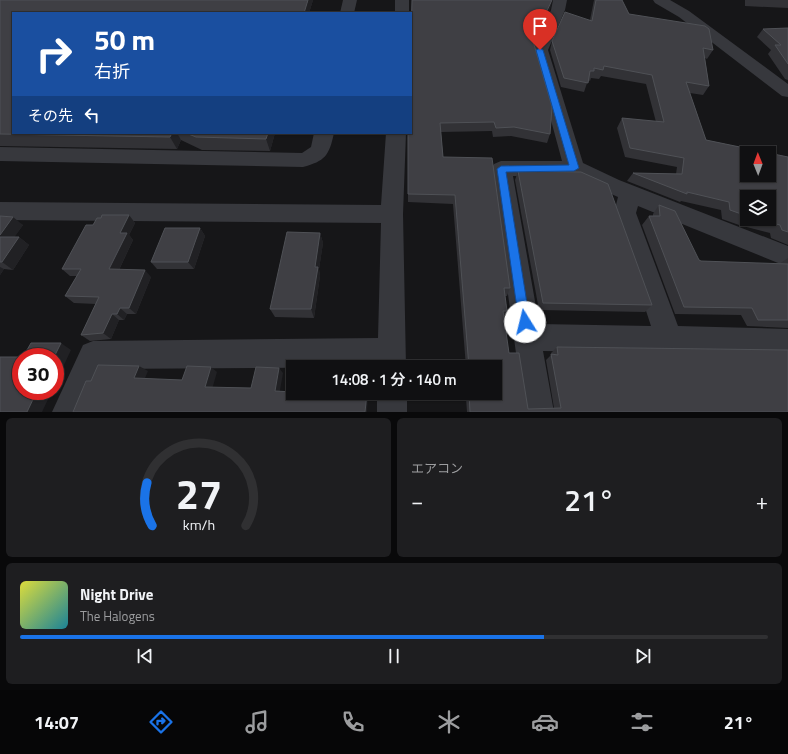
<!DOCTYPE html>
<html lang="ja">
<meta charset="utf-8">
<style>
:root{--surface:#101012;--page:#1e1e20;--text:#f1f3f6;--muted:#9c9d9f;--line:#303032;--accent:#1a73e8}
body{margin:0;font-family:"Titillium Web","Noto Sans JP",sans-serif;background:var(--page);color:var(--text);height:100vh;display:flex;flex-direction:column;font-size:15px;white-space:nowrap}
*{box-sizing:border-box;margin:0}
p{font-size:13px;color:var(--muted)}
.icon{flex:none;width:22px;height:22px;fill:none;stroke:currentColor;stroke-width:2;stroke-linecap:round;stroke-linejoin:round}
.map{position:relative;height:412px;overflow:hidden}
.panel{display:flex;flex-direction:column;gap:6px;padding:6px;background:#09090a;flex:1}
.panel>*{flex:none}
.hud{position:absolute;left:12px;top:12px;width:400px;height:122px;border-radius:0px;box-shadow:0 1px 3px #0004,0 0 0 1px var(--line);background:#1a4fa0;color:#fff;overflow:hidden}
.needle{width:26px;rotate:359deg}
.controls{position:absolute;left:740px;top:146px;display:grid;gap:8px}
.controls a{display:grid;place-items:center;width:36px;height:36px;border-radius:0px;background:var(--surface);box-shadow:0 1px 3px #0004,0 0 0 1px var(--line);font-size:20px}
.speed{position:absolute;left:12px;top:348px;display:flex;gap:8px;font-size:20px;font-weight:700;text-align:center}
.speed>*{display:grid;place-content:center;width:52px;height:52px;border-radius:50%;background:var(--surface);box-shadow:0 1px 3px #0004,0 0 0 1px var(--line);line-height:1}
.speed .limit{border:6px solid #d22;background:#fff;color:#111}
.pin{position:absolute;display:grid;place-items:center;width:34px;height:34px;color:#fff;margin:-41px -17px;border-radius:50% 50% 50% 0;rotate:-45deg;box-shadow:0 0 4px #0007}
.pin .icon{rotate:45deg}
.me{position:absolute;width:44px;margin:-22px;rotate:351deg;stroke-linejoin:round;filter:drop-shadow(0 0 3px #0008)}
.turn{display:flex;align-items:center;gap:14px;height:84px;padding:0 16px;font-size:18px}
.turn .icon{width:52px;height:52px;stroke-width:2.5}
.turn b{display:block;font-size:28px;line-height:34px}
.then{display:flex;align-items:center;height:38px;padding:0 16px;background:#0003;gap:8px;font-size:15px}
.big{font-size:30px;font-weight:600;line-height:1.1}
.panel .widget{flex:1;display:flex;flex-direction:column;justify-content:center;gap:6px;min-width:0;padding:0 14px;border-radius:6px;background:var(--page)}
.panel .dial{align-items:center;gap:0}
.dial svg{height:104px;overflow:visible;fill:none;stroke:var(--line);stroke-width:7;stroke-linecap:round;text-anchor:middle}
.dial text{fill:var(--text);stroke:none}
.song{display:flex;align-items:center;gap:12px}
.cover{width:48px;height:48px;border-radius:6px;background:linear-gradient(135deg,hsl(60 70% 55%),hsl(190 70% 35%))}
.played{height:4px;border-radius:2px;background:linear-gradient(90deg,var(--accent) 70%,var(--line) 70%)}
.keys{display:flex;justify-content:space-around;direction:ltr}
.heat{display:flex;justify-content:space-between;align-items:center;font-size:22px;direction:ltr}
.panel .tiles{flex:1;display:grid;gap:6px;grid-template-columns:1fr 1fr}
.widget:last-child{grid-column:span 2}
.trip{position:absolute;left:286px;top:360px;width:216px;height:40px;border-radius:0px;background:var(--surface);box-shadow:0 1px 3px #0004,0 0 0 1px var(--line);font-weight:600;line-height:40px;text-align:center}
.tabs{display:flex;height:64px;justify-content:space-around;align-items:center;background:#060607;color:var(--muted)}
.tabs .icon{width:28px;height:28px}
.tabs .current{color:var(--accent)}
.tabs b{font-size:18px;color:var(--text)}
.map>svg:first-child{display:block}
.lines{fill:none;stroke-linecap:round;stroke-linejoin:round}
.minor{fill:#37383d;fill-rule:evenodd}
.wall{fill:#323236;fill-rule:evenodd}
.shaded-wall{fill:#212124}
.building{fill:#3f3f44;stroke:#4f5156;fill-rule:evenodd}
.route{fill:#1a73e8;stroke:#114b97}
</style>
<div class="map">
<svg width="788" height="412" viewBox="0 0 788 412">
<rect width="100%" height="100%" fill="#161618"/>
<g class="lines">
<!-- minor -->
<g class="minor">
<polygon points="343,0 357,0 354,13 340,13"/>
<rect x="395" y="0" width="14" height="13"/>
<path d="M 553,0 L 567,0 L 565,10 L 548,50 L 583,163 L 619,180 L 788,246 L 788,267 L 638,206 L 636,213 L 678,326 L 788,329 L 788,355 L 543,351 L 554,412 L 524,412 L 491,169 L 494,164 L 501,161 L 562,161 L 532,50 L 551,10 ZM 513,176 L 571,176 L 618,197 L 614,213 L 651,326 L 539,324 Z"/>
<polygon points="653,0 670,0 689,11 788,84 788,97 782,96 679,17 655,3"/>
<path d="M 314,133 L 334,133 C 329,156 325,161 303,167 L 0,161 L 0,147 L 302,153 L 311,147 Z"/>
<polygon points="386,133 406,133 403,214 406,367 101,369 82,412 52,412 83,345 93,341 378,338 381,223 0,220 0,202 381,205"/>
<rect x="377" y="393" width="30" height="19"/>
</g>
</g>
<!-- wall -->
<g class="wall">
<polygon points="0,0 313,0 309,13 13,13 13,133 275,133 270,151 202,150 181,140 177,149 0,146"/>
<path d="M 594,0 L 622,0 L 629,14 L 713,50 L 707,59 L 705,58 L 709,86 L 703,95 L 690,93 L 706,140 L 788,157 L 788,245 L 771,238 L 770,233 L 739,225 L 722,219 L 721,210 L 681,201 L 680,202 L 627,181 L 633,173 L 676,174 L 677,167 L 625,157 L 617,128 L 622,118 L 656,122 L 646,84 L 601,76 L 599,79 L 591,78 L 590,81 L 588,80 L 584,92 L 561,87 L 550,50 L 552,41 L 590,20 ZM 747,197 L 769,219 L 747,219 Z"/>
<polygon points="745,0 788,0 788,8 745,6"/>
<polygon points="550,10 534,44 550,134 547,143 511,136 493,137 492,131 441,132 443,157 510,288 507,296 505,296 507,311 504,318 509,353 528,409 554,408 546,360 552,354 551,353 557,347 788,412 467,412 466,398 468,395 468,393 495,393 495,367 466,367 453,204 408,202 408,133 411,133"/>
<polygon points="788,28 788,80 785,79 768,54 771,50 757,37 763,29"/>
<polygon points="518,171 652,305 645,312 539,310 515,180"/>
<polygon points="659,205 699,260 701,261 779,264 788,258 788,328 747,326 741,315 675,314 642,225 649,216 653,216 653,214"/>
<polygon points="129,215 135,223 129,235 133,240 119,270 151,277 136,314 127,314 124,320 119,320 111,339 90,341 81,335 96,304 74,303 65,296 77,276 70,276 62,269 93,225"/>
<polygon points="0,216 23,225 14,237 19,237 29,245 13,270 4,269 0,275"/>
<polygon points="200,228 205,236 194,269 157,269 151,262"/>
<polygon points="320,233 323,243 319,269 320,276 314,318 275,317 270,309"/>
</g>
<!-- shaded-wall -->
<g class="shaded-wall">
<polygon points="308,0 313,0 309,13 304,13"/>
<polygon points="552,1 550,10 531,50 533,41"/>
<polygon points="172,133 177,133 181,140 177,149 170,137"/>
<polygon points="268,133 275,133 270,151 266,139"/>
<polygon points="129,215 135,223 129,235 133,240 116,276 109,269 120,233"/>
<polygon points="13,217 23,225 9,245 0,238 0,235"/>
<polygon points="200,228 205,236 194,269 188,262"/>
<polygon points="320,233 323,243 319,269 320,276 314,318 311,309 315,267"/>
<polygon points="19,237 29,245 13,270 2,262"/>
<polygon points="0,267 4,269 0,275"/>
<polygon points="145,270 151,277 136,314 129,308"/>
<polygon points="120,308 127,314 124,320 117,314"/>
<polygon points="112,314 119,320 111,339 103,333"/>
<polygon points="61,343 71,350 55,384 55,357 54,357"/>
<polygon points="139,366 148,371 143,383 134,378"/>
<polygon points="211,367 217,372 211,393 205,387"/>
<polygon points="279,368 283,373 279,396 275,391"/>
<polygon points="37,391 52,391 42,412 27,412"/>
<polygon points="367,393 368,393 367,412 365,412"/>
</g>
<!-- building -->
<g class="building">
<polygon points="0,0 308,0 304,13 13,13 13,133 172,133 170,137 0,134"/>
<polygon points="412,0 552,0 533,41 552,107 550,134 514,127 496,128 494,122 440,123 443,157 492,158 510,288 504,288 507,311 503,311 509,353 519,353 528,409 561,408 551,354 558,355 557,347 788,350 788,412 470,412 469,393 495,393 495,367 469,367 455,195 408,194 408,133 411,133 411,34"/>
<path d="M 596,0 L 622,0 L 629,14 L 705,26 L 709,29 L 713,50 L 703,48 L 709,86 L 686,82 L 706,140 L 788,157 L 788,232 L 782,230 L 780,225 L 757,219 L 769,219 L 769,197 L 747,197 L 747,216 L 730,210 L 729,202 L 687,192 L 687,194 L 633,173 L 682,174 L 684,158 L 630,148 L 622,118 L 664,122 L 652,75 L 604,66 L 603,70 L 594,68 L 594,71 L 590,71 L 588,83 L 564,78 L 552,41 L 565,12 L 592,21 ZM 747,153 L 769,153 L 769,175 L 747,175 Z"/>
<polygon points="788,28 788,64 775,45 781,45 763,29"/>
<polygon points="186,133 268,133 266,139 196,137"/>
<polygon points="518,171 581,172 608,184 652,305 543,303"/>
<polygon points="659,205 675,211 699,260 701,261 788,264 788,320 758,320 752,308 684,307 649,216 660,216"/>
<polygon points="102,215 129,215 120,233 127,233 109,269 145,270 129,308 120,308 117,314 112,314 103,333 81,335 99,297 65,296 81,269 62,269 86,225 93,225 97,218 101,218"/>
<polygon points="0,216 13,217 0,235"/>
<polygon points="165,228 200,228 188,262 151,262"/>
<polygon points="287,232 320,233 315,267 318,267 311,309 270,309"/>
<polygon points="0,237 19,237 2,262 0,262"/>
<polygon points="31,343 61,343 54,357 23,357"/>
<polygon points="0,357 21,357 21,391 37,391 27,412 0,412"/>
<polygon points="98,365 139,366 134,378 182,380 187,366 211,367 205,387 251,388 256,367 279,368 275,391 293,392 293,393 367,393 365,412 73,412 86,381 91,381"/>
</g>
<!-- route -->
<polygon class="route" points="540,48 543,50 579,168 574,171 506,172 530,322 529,326 525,327 521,326 519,322 497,169 501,166 569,165 536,50"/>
</svg>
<div class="controls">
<a><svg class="needle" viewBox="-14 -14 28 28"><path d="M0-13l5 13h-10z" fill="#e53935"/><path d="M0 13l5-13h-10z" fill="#9c9d9f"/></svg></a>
<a><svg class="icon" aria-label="layers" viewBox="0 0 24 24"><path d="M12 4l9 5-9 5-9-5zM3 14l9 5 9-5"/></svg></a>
</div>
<div class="speed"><div class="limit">30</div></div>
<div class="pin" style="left:540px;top:50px;background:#d93025"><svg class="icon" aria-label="arrive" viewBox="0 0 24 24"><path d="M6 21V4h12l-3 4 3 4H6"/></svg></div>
<svg class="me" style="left:525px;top:322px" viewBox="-20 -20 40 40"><circle r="19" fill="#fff"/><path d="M0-13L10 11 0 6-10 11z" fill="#1a73e8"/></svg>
<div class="trip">14:08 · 1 分 · 140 m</div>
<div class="hud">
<div class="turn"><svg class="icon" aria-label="right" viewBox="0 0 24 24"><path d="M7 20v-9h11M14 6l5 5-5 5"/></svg><div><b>50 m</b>右折</div></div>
<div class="then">その先<svg class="icon" aria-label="left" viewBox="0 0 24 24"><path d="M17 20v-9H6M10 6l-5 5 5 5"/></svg></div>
</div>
</div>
<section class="panel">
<div class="tiles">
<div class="widget dial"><svg viewBox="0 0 100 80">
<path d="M14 69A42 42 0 1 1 86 69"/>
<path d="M14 69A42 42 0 0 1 10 36" stroke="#1a73e8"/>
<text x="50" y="56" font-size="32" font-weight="700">27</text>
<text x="50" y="72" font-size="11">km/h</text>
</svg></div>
<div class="widget"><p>エアコン</p>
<div class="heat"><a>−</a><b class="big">21°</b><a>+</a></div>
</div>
<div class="widget">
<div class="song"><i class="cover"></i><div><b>Night Drive</b><p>The Halogens</p></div></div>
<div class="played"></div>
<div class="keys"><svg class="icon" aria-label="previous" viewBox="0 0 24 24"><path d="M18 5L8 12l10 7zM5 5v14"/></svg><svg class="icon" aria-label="pause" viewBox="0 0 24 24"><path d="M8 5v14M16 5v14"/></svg><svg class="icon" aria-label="next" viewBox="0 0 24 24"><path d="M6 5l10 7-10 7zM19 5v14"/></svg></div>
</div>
</div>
</section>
<nav class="tabs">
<b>14:07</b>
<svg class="icon current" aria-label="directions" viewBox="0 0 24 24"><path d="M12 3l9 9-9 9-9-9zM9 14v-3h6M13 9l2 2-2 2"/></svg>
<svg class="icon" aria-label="music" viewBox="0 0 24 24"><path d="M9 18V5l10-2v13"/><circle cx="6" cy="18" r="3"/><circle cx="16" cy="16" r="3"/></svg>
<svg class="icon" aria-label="phone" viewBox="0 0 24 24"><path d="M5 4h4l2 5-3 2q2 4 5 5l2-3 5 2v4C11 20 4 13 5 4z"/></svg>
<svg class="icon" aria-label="climate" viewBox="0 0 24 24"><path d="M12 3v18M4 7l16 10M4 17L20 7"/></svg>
<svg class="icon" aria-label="car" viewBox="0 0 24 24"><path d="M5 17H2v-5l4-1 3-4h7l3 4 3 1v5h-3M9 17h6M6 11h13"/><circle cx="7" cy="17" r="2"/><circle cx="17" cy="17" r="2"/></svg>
<svg class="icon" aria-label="filters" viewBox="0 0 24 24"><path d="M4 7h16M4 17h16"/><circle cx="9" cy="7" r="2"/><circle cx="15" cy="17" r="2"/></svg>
<b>21°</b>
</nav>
